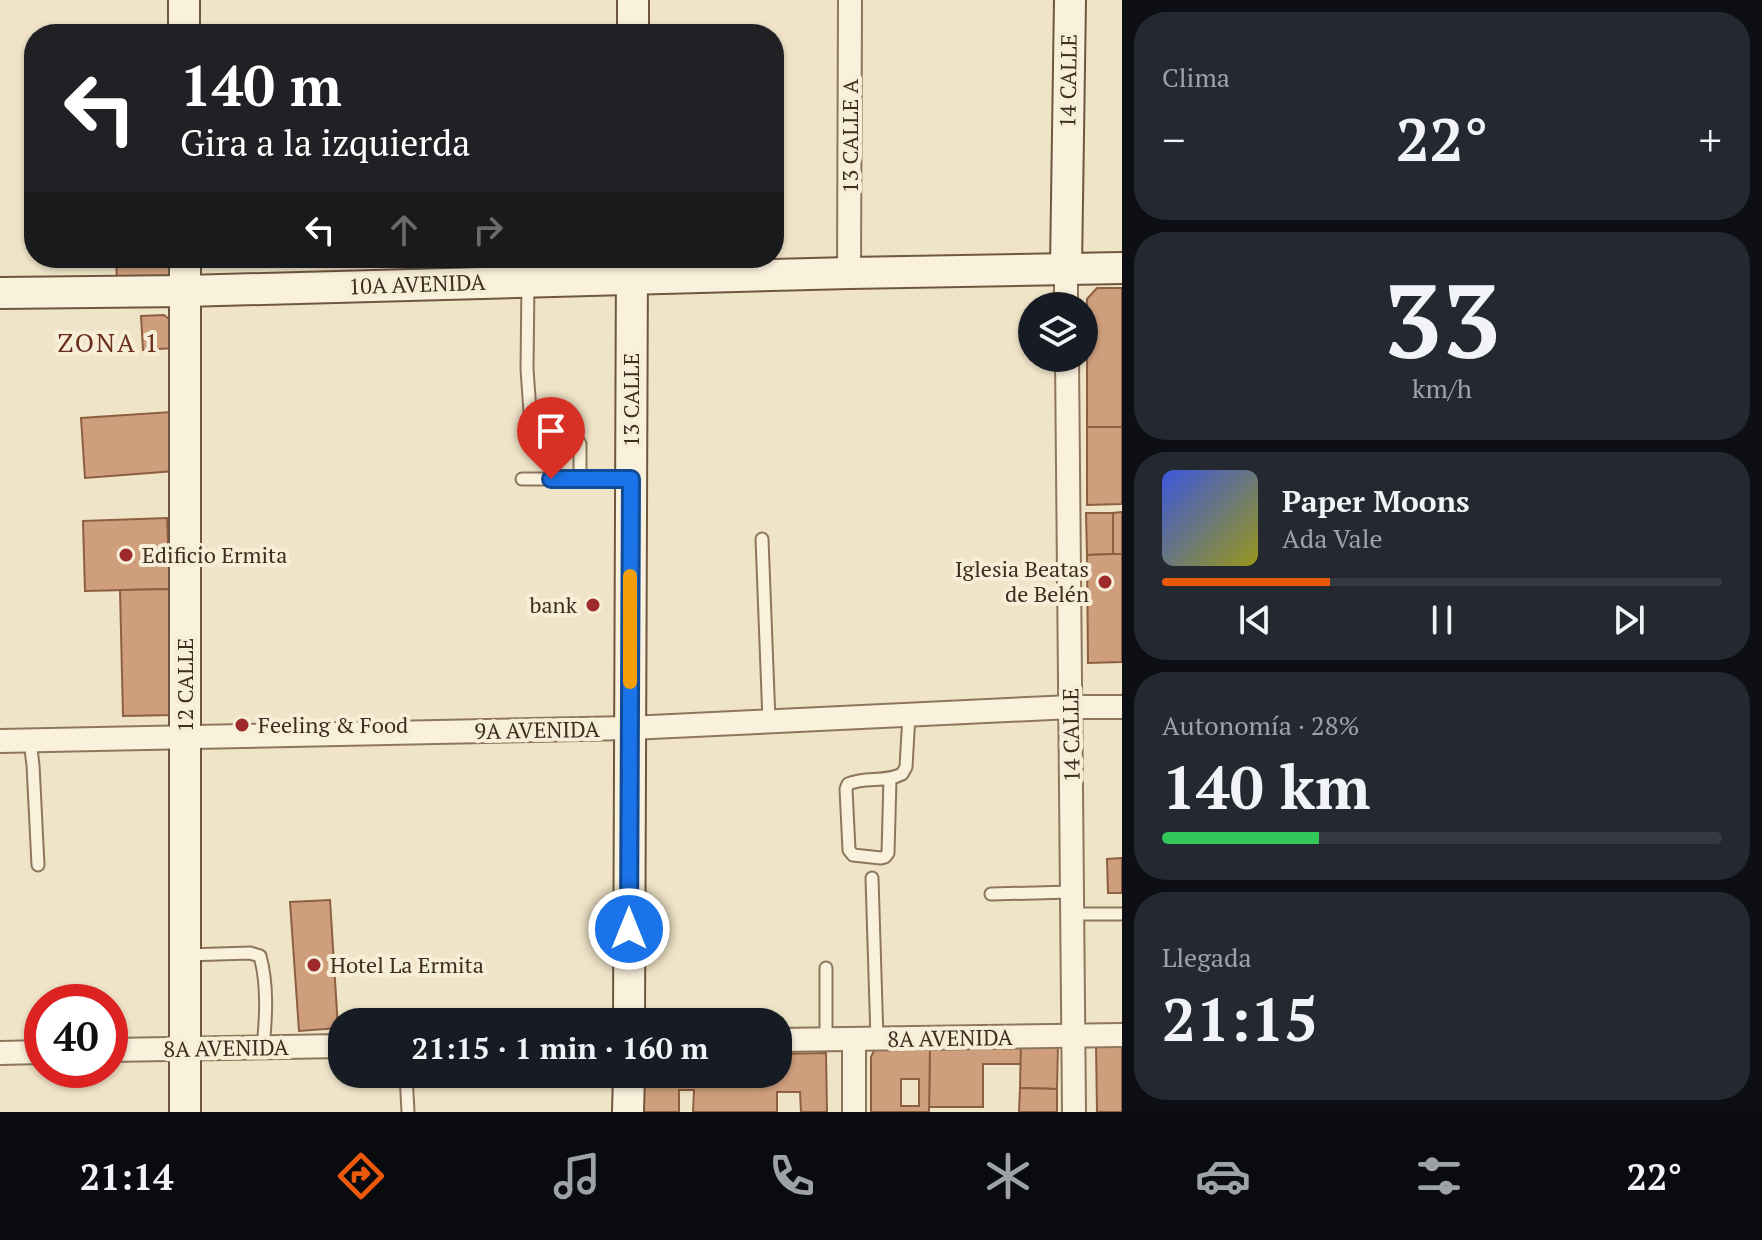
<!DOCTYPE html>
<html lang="es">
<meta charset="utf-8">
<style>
:root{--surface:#171b24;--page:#242831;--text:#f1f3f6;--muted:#9ea1a6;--line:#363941;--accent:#ea580c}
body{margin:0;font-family:"PT Serif",serif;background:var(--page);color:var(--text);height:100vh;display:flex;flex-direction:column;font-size:30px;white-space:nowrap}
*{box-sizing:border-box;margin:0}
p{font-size:26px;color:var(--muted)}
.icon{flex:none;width:44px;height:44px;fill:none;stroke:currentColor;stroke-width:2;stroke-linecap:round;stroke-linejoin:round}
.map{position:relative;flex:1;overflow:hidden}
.sheet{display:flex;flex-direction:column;gap:12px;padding:12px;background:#0d0f14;width:640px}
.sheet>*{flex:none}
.guide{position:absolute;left:24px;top:24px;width:760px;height:244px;border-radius:32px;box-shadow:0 2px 6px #0004;background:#202124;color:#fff;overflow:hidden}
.controls{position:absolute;left:1018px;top:292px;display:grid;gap:16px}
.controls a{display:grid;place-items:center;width:80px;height:80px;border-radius:50%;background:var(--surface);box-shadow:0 2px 6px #0004;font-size:40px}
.speed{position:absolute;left:24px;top:984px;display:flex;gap:16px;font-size:40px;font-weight:700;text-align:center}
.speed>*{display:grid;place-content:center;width:104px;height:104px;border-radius:50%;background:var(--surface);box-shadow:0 2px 6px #0004;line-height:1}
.speed .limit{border:12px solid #d22;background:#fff;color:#111}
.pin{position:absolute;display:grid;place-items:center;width:68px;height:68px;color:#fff;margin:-82px -34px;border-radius:50% 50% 50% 0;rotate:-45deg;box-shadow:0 0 8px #0007}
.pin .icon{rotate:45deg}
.me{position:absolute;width:88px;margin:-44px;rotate:0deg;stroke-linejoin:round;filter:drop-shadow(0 0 6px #0008)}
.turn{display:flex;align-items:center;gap:28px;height:168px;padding:0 24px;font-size:36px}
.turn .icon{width:104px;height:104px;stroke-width:2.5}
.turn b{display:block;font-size:56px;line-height:68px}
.lanes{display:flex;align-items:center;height:76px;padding:0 24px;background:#0003;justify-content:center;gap:40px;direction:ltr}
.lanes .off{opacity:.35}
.big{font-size:60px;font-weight:700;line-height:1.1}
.sheet .card{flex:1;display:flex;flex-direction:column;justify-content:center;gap:12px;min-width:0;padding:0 28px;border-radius:32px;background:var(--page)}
.sheet .dial{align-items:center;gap:0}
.dial b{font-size:104px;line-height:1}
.song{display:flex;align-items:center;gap:24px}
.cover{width:96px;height:96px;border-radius:12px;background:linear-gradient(135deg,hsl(230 70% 55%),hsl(60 70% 35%))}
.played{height:8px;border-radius:4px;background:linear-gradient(90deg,var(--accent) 30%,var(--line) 30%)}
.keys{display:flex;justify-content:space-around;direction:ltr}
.heat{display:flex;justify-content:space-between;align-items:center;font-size:44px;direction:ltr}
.charge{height:12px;border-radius:6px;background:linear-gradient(90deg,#34c759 28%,var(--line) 0)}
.trip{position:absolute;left:328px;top:1008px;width:464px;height:80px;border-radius:32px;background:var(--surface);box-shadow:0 2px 6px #0004;font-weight:700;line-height:80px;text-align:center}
.tab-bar{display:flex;height:128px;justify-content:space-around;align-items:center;background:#090b0e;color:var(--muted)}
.tab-bar .icon{width:56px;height:56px}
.tab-bar .current{color:var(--accent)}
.tab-bar b{font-size:36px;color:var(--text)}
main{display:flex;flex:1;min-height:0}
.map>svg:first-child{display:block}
.building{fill:#cf9f7d;stroke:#8d5f41;stroke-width:2;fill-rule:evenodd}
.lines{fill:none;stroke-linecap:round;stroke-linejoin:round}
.lane-casing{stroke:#8d765c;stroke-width:15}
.street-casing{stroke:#8d765c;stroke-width:26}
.secondary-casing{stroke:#6f573f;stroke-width:34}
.lane{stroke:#faf1dc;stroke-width:11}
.street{stroke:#faf1dc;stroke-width:22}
.secondary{stroke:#faf1dc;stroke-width:30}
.route-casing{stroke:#114b97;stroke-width:20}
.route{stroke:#1a73e8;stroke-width:14}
.slow{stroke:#f59e0b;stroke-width:14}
.poi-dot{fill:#9e2a2b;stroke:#f7eed8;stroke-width:3}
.labels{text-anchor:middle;stroke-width:8;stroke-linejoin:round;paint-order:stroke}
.street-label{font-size:22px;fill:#3d2e20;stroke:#f7eed8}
.poi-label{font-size:22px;fill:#3d2e20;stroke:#f7eed8;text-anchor:start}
.quarter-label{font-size:26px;letter-spacing:2px;fill:#6b2e1e;stroke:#f7eed8}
</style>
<main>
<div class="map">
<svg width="1122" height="1112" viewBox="0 0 1122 1112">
<rect width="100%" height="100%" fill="#f0e4c8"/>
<!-- building -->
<g class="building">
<polygon points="116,258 173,258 174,280 117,282"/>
<polygon points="463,258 607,258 607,261 463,265"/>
<polygon points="1097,288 1122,288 1122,427 1087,427 1087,299"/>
<polygon points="164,315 173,322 175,348 143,350 141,316"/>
<polygon points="171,412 175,471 85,478 81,418"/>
<polygon points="1087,427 1122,427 1122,504 1087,505"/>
<polygon points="1122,512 1122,554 1113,554 1113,513"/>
<polygon points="1086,513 1113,513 1113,554 1087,555"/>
<polygon points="167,518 170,589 85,591 83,521"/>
<polygon points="1113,554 1122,554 1122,662 1088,663 1087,555"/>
<polygon points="170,589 173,715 123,716 120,590"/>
<polygon points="1122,858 1122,893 1108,893 1107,859"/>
<polygon points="330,900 338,1028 299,1031 290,902"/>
<polygon points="1021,1043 1021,1064 983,1064 983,1107 929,1107 930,1044"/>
<polygon points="1021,1043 1058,1044 1057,1089 1020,1088"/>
<polygon points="1122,1043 1122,1112 1097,1112 1096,1044"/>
<path d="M 877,1044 L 930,1044 L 929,1112 L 871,1112 L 871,1057 ZM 901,1079 L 919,1079 L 919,1106 L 901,1106 Z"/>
<polygon points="826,1053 827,1112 801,1112 800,1092 777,1092 777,1112 693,1112 694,1090 679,1090 679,1112 643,1112 643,1074 778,1074 778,1054"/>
<polygon points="1020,1088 1057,1089 1057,1112 1019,1112"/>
</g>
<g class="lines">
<!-- lane casing -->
<g class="lane-casing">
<g id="lane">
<polyline points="528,281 527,369 531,426 533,433 537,435 567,435 576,437 580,444 580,480"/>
<polyline points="522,479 630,479"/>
<polyline points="762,539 769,721"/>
<polyline points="30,741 33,765 38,865"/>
<path d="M 890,779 L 888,853 L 885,857 L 881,858 L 853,855 L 849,850 L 846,789 L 848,784 C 865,776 885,783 902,774 L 906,767 L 909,715"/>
<polyline points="872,878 877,1039"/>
<polyline points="991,894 1072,892"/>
<polyline points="1073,914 1122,914"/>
<path d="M 186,955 L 250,953 L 260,956 C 268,985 266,1018 263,1047"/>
<polyline points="826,968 826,1039"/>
<polyline points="406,1074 408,1112"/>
</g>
</g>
<!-- street casing -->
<g class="street-casing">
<g id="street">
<polyline points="1066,268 1066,306"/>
<polyline points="849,273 850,0"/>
<polyline points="1067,358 1074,1112"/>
<polyline points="0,741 630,728 1071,707 1122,707"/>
<polyline points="778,1040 1122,1035"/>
<polyline points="110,1050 342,1046"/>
<polyline points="0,1053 42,1052"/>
<polyline points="854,1112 854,1039"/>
</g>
</g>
<!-- secondary casing -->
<g class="secondary-casing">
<g id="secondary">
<polyline points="184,0 184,34"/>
<polyline points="633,34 633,0"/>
<polyline points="185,258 185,1112"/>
<polyline points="1066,268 1070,0"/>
<polyline points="0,293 185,291 849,273 1122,268"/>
<polyline points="629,1022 632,258"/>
<polyline points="628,1112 629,1074"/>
</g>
</g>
<!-- lane -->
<use href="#lane" class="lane"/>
<!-- street -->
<use href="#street" class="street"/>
<!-- secondary -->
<use href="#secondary" class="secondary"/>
</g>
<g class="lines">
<!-- route casing -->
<g class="route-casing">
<polyline id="route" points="551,479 631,479 629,929"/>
</g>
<!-- route -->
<use href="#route" class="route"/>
<!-- slow -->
<polyline class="slow" points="630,682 630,576"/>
</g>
<!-- markers -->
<g class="poi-dot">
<circle cx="126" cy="555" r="8"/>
<circle cx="1105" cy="582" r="8"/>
<circle cx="593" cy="605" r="8"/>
<circle cx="242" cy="725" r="8"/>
<circle cx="314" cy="965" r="8"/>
</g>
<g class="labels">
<!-- street labels -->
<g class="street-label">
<text transform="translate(1068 81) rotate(-89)" y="8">14 CALLE</text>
<text transform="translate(850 136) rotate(-90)" y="8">13 CALLE A</text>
<text transform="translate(417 284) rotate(-2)" y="8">10A AVENIDA</text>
<text transform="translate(631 400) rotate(-90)" y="8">13 CALLE</text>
<text transform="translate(185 685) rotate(-90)" y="8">12 CALLE</text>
<text transform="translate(537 730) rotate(-1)" y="8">9A AVENIDA</text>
<text transform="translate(1071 735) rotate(-91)" y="8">14 CALLE</text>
<text transform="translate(950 1038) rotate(-1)" y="8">8A AVENIDA</text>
<text transform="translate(226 1048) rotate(-1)" y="8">8A AVENIDA</text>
</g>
<!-- poi labels -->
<g class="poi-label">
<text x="142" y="563">Edificio Ermita</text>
<text x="1089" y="577" text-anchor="end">Iglesia Beatas<tspan x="1089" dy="25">de Belén</tspan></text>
<text x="577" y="613" text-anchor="end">bank</text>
<text x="258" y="733">Feeling &amp; Food</text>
<text x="330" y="973">Hotel La Ermita</text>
</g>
<!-- quarter labels -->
<g class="quarter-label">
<text x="109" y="352">ZONA 1</text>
</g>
</g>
</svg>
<div class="controls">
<a><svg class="icon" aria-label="layers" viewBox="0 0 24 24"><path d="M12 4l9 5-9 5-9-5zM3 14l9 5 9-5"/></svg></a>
</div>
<div class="speed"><div class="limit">40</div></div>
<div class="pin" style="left:551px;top:479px;background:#d93025"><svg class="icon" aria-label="arrive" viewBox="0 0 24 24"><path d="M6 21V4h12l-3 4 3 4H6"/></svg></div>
<svg class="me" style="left:629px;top:929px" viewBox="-20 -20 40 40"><circle r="17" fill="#1a73e8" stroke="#fff" stroke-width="3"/><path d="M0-11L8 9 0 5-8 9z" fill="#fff"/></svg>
<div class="trip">21:15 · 1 min · 160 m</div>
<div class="guide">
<div class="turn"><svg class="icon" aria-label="left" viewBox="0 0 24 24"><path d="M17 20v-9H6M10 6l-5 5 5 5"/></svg><div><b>140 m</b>Gira a la izquierda</div></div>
<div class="lanes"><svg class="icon" aria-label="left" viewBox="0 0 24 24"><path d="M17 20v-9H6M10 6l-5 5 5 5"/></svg><svg class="icon off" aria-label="ahead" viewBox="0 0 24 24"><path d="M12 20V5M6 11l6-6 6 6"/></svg><svg class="icon off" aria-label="right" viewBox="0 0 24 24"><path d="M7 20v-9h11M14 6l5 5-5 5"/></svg></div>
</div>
</div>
<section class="sheet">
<div class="card"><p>Clima</p>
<div class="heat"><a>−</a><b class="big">22°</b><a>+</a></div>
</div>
<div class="card dial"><b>33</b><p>km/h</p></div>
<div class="card">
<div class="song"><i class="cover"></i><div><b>Paper Moons</b><p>Ada Vale</p></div></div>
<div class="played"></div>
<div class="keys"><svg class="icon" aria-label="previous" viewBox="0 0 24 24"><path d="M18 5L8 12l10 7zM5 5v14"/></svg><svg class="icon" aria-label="pause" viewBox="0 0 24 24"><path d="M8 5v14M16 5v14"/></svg><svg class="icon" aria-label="next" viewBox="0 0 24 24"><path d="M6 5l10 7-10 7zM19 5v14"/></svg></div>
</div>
<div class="card"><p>Autonomía · 28%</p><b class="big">140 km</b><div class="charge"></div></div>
<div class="card"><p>Llegada</p><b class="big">21:15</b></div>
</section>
</main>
<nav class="tab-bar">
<b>21:14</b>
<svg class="icon current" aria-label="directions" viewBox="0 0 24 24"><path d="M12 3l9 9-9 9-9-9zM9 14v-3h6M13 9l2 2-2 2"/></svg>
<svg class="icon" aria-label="music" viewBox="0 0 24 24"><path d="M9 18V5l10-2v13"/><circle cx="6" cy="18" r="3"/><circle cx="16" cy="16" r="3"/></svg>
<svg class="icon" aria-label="phone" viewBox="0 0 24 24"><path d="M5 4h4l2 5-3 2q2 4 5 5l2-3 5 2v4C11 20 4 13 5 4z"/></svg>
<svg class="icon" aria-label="climate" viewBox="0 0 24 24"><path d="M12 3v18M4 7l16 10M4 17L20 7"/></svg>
<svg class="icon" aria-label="car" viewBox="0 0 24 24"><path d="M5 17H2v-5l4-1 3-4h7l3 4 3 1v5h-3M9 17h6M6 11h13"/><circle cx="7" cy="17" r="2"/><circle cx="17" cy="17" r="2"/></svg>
<svg class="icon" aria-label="filters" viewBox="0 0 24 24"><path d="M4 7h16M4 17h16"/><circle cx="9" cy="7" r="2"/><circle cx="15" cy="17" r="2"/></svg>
<b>22°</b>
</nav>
